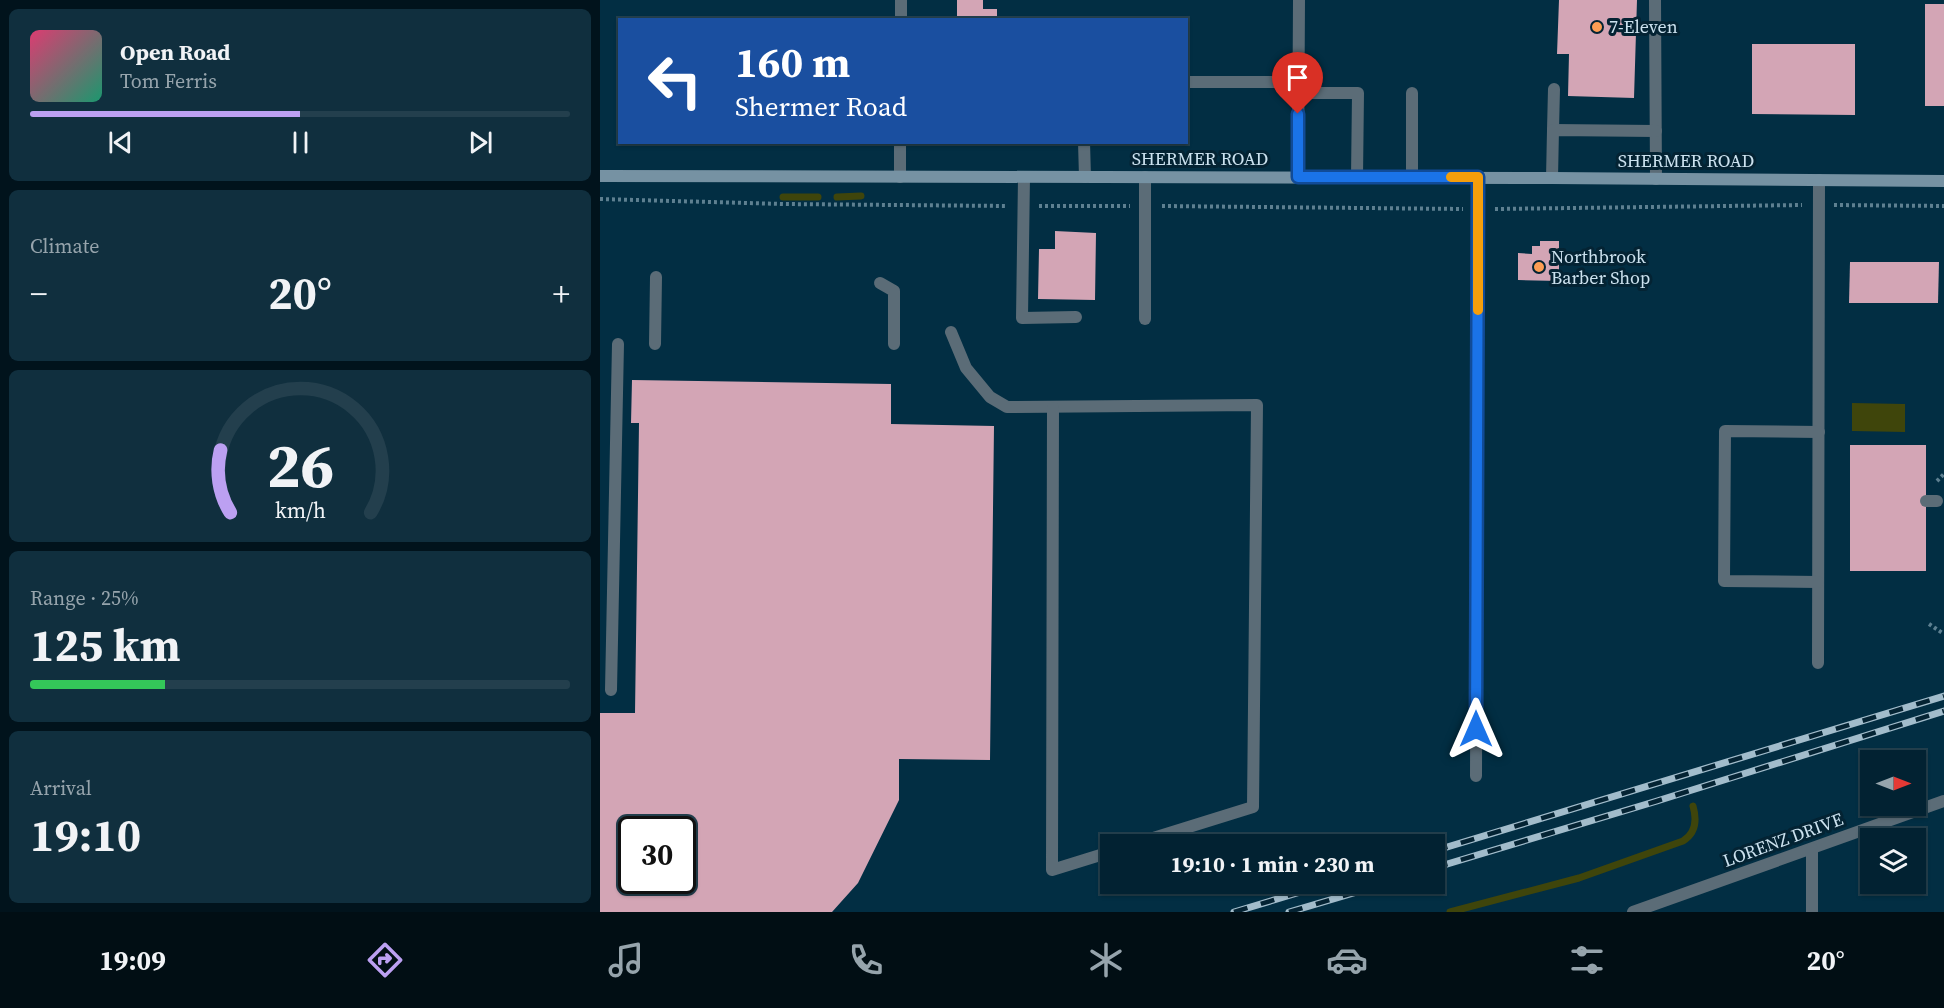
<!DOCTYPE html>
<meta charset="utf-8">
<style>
:root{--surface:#022232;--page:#102f3e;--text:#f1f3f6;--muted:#96a4ac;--line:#233f4d;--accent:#bca0f2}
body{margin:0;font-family:"Source Serif 4",serif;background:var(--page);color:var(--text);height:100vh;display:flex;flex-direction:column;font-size:22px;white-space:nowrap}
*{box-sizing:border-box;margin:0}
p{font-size:20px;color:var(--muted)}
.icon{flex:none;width:33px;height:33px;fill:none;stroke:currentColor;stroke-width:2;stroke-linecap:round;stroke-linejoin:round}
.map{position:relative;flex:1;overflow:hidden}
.sheet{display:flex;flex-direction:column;gap:9px;padding:9px;background:#01131c;width:600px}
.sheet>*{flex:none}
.guide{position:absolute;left:18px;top:18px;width:570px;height:126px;border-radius:0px;box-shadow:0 2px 4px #0004,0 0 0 2px var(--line);background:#1a4fa0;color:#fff;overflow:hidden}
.needle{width:39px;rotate:90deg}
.buttons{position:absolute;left:1260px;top:750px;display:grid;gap:12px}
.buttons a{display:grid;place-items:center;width:66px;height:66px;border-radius:0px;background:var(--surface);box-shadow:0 2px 4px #0004,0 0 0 2px var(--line);font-size:30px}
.speed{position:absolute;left:18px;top:816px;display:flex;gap:12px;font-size:30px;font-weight:700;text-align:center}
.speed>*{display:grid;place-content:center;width:78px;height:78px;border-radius:50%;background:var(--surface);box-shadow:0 2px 4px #0004,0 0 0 2px var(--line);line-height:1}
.speed .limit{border:3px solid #111;border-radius:9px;background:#fff;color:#111}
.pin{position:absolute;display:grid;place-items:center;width:51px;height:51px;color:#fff;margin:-62px -26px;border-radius:50% 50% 50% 0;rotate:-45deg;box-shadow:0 0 6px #0007}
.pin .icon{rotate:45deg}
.me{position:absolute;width:66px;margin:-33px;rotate:0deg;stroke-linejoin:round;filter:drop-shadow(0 0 4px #0008)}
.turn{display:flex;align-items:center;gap:21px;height:126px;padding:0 18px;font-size:27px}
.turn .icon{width:78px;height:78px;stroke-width:2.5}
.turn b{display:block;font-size:42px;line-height:51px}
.big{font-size:45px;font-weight:700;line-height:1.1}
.sheet .card{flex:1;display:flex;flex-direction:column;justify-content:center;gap:9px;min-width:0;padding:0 21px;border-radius:9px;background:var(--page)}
.sheet .dial{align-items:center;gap:0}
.dial svg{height:156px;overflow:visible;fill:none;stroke:var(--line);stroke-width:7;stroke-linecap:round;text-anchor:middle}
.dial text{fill:var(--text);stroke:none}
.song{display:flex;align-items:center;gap:18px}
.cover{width:72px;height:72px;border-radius:9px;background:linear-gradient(135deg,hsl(340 70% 55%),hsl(160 70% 35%))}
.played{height:6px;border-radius:3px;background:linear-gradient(90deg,var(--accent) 50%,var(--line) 50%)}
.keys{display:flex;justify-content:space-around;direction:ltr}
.heat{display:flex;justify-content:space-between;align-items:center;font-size:33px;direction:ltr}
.charge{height:9px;border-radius:4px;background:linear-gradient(90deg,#34c759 25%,var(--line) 0)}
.trip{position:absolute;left:500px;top:834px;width:345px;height:60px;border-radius:0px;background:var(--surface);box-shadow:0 2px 4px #0004,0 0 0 2px var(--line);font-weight:700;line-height:60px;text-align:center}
.menu{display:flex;height:96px;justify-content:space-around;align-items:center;background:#010e14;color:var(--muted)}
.menu .icon{width:42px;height:42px}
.menu .on{color:var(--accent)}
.menu b{font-size:27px;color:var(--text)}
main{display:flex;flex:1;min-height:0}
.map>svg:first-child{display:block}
.water{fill:#3f450b}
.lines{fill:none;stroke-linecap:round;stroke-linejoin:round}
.stream{stroke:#3f450b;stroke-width:7}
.building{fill:#d3a5b5;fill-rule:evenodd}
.path{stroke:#5e8091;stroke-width:4;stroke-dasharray:3 3;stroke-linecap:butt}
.lane{stroke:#5b6c77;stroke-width:12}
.street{stroke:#5b6c77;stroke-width:12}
.secondary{stroke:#7692a3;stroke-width:12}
.rail-casing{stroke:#a2bccb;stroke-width:7}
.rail{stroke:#042333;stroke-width:4.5;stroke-dasharray:14;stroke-linecap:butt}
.route-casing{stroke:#114b97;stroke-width:15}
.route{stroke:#1a73e8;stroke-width:10}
.slow{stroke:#f59e0b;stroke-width:10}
.poi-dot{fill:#fd9d54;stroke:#042333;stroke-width:2}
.labels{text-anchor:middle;stroke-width:6;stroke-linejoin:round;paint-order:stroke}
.poi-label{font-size:18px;fill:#cce2ef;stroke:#042333;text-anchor:start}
.street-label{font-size:18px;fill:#cce2ef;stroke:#042333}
</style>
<main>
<section class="sheet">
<div class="card">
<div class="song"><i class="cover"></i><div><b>Open Road</b><p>Tom Ferris</p></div></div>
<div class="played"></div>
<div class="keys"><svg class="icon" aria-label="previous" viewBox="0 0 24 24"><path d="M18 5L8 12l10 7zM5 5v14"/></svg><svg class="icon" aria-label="pause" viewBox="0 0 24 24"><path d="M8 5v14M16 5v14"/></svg><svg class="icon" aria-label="next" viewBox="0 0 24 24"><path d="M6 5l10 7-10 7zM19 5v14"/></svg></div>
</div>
<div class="card"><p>Climate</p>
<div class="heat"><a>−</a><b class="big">20°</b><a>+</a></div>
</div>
<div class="card dial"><svg viewBox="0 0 100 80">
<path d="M14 69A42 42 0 1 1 86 69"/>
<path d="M14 69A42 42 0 0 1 9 37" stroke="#bca0f2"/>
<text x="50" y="56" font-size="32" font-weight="700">26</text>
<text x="50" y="72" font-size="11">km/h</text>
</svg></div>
<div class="card"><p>Range · 25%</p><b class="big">125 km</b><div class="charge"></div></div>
<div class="card"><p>Arrival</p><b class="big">19:10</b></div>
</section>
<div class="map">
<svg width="1344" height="912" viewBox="0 0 1344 912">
<rect width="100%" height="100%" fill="#022e43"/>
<!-- water -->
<polygon class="water" points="1252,403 1305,404 1305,432 1252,431"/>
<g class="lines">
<!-- stream -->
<g class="stream">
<polyline points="183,197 218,197"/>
<polyline points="237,197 261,196"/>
<path d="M 850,912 L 979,878 L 1083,841 C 1096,833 1097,820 1093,806"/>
</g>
</g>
<!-- building -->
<g class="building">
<polygon points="357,0 383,0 383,9 397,9 397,20 357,20"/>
<polygon points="959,0 1037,0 1034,98 968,96 969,54 957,54"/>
<rect x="1325" y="4" width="19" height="102"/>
<polygon points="1152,44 1255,44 1255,115 1152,114"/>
<polygon points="455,231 496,233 495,300 438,299 439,249 455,249"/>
<polygon points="940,241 959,241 959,281 918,280 918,253 932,254 932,246 940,246"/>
<polygon points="1250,262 1339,262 1338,303 1249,303"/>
<path d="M 32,380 L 291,384 L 291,424 L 394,426 L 390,760 L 299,759 L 299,800 L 258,883 L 232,912 L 0,912 L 0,713 L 35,713 L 39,423 L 31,423 ZM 32,830 L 82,830 L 82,880 L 32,880 Z"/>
<rect x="1250" y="445" width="76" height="126"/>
</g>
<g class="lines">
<!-- path -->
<g class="path">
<polyline points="0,199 183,204 407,206"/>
<polyline points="1234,205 1344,206"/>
<polyline points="439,206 530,206"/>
<polyline points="562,206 863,209"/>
<polyline points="895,209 1202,205"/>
<polyline points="1337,481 1344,474"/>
<polyline points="1329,624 1344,634"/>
</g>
<!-- lane -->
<g class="lane">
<polyline points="1055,0 1056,179"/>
<polyline points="586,82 698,82"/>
<polyline points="698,93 758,93 757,177"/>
<polyline points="812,93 812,177"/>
<polyline points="953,130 954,89"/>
<polyline points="484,142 485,177"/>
<polyline points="424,177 422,318 476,317"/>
<polyline points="952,178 953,130 1056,131"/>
<polyline points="280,283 294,291 294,344"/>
<polyline points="545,319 545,177"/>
<polyline points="351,332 366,368 390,397 407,407 657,405 653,807 534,844"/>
<polyline points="55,344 56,277"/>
<polyline points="453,408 452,870 510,852"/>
<polyline points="1326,501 1337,501"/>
<polyline points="1218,663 1219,180"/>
<polyline points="11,690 18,344"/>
</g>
<!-- street -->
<g class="street">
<polyline points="301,20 301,0"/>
<polyline points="300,177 300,142"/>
<polyline points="698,177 699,0"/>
<polyline points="1218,582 1124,581 1125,431 1219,432"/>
<polyline points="876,776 878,177"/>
<polyline points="1033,912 1344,801"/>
<polyline points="1212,912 1212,849"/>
</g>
<!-- secondary -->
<polyline class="secondary" points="0,176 952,178 1344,181"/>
<!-- rail casing -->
<g class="rail-casing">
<g id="rail">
<polyline points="834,851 1344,696"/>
<polyline points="834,868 1057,801 1344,711"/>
<polyline points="634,912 727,884"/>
<polyline points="689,912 784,884"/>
</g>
</g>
<!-- rail -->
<use href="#rail" class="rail"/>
</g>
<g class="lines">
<!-- route casing -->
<g class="route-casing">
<polyline id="route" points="698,114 698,177 878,177 876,729"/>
</g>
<!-- route -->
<use href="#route" class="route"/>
<!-- slow -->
<polyline class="slow" points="851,177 878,177 878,310"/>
</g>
<!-- markers -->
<g class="poi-dot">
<circle cx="997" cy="27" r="6"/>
<circle cx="939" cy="267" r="6"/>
</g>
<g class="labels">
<!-- poi labels -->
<g class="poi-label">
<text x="1009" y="33">7-Eleven</text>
<text x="951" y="263">Northbrook<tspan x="951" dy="21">Barber Shop</tspan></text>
</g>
<!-- street labels -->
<g class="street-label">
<text x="600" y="165">SHERMER ROAD</text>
<text x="1086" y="167">SHERMER ROAD</text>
<text transform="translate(1183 840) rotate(-20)" y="6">LORENZ DRIVE</text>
</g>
</g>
</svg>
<div class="buttons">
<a><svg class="needle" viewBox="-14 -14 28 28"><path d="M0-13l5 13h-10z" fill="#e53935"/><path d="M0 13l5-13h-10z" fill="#96a4ac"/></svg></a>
<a><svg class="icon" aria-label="layers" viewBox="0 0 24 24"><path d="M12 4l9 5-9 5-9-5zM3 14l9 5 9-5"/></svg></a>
</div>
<div class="speed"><div class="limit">30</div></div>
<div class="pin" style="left:698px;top:114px;background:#d93025"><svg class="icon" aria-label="arrive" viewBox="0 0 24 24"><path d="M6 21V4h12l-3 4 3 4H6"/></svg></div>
<svg class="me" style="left:876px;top:729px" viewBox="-20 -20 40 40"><path d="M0-17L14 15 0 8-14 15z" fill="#1a73e8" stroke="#fff" stroke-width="4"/></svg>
<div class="trip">19:10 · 1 min · 230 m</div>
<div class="guide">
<div class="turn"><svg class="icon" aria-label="left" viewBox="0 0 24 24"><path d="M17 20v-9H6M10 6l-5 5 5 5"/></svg><div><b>160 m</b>Shermer Road</div></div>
</div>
</div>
</main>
<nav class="menu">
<b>19:09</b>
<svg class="icon on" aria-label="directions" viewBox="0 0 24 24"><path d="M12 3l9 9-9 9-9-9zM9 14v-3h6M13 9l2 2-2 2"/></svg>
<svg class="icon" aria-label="music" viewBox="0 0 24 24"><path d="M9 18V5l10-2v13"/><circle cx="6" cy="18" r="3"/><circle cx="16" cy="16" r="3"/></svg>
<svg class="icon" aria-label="phone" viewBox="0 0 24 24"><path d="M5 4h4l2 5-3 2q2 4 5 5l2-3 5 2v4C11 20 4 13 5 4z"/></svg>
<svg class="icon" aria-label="climate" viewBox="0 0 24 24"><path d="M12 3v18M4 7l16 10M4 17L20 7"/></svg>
<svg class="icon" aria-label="car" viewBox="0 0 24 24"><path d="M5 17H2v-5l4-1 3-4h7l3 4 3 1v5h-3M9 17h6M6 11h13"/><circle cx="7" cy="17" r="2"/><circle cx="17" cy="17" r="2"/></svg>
<svg class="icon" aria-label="filters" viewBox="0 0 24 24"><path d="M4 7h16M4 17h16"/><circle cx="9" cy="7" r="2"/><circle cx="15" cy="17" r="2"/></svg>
<b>20°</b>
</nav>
